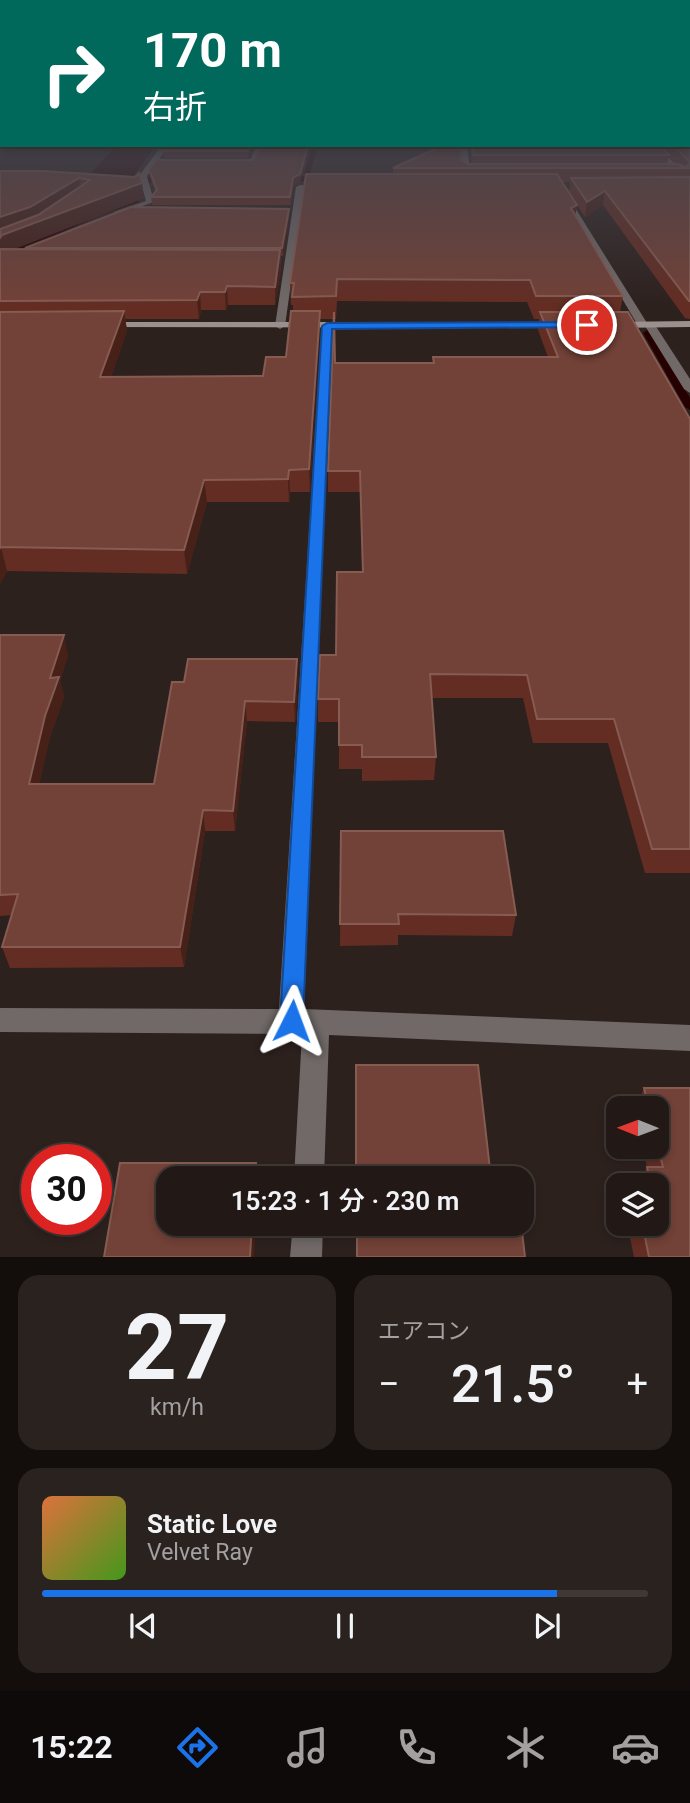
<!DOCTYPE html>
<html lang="ja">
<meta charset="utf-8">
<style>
:root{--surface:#221916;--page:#2a221f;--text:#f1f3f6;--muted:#a2a0a1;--line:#3f3835;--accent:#1a73e8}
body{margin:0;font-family:Roboto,"Noto Sans JP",sans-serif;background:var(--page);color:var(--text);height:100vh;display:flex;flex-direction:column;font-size:26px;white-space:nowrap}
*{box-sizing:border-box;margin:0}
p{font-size:23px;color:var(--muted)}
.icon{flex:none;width:38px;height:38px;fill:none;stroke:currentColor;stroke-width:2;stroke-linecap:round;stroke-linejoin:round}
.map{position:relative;height:1257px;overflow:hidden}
.drawer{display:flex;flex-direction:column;gap:18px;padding:18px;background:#130e0c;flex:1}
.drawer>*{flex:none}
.hud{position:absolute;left:0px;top:0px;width:691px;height:147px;box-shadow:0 4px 10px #0003,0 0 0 2px var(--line);background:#00695c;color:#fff;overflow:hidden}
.needle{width:46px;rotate:271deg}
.tools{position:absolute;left:606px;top:1096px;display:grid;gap:14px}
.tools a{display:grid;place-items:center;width:63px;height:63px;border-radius:14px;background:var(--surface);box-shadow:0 4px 10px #0003,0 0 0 2px var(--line);font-size:35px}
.speed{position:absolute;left:21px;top:1144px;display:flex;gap:14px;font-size:35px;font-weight:700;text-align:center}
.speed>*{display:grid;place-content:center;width:91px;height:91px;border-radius:50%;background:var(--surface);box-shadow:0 4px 10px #0003,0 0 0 2px var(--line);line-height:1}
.speed .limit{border:10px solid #d22;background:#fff;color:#111}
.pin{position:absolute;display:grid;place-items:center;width:60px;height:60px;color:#fff;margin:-30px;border:4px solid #fff;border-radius:50%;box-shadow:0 2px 7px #0007}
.me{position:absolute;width:77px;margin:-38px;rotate:3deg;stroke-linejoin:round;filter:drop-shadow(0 0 5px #0008)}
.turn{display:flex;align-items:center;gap:24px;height:147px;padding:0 28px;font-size:32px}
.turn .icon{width:91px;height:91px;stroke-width:2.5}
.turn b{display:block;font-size:49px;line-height:60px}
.big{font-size:52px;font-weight:600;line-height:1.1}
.drawer .widget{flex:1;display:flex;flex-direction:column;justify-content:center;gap:10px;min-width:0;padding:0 24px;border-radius:21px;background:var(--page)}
.drawer .dial{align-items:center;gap:0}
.dial b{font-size:91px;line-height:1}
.song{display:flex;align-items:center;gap:21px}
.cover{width:84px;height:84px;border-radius:10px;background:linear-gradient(135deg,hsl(20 70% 55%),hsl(100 70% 35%))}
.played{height:7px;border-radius:4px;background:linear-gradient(90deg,var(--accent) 85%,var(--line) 85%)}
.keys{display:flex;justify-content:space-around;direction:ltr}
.heat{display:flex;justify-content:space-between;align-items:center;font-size:38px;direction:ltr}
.drawer .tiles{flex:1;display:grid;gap:18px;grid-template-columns:1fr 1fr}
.widget:last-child{grid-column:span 2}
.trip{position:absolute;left:156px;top:1166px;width:378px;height:70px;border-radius:21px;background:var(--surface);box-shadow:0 4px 10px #0003,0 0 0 2px var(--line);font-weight:600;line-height:70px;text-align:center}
.menu{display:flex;height:112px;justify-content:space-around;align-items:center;background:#0e0a09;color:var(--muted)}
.menu .icon{width:49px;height:49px}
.menu .active{color:var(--accent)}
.menu b{font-size:32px;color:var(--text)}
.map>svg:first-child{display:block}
.water{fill:#260000}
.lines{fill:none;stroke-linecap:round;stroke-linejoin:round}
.stream{fill:#260000;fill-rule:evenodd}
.street{fill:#706968;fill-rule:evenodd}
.secondary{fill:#9b908e;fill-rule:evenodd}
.wall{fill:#632d23;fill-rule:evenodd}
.shaded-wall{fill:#472018}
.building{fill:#724137;stroke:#855b52;stroke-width:2}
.route{fill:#1a73e8;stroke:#114b97;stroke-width:2}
</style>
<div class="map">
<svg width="690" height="1257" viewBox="0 0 690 1257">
<rect width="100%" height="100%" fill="#2d211e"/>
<!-- water -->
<polygon class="water" points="117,145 156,145 133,177 643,174 646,180 153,182 136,185 139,202 95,217 31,247 18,250 0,245 90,174"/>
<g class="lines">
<!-- stream -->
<g class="stream">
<polygon points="312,145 318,145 310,174 307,176 304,174"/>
<polygon points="647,330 651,333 690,398 690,410 685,407 643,333"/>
</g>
<!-- street -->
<g class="street">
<polygon points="162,145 169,145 147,176 154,202 114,216 114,212 146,201 139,176"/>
<polygon points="254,145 264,146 256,165 237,165 237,161 250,161 256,147"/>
<polygon points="460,145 467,145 470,171 481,171 481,175 464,175"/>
<polygon points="649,145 656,145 690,178 690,183 675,175"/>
<polygon points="300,185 330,187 304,189 285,326 280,329 275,326 296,187"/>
<polygon points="562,196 569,198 647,323 655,325 690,379 690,393 684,389 645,326 637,324"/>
<polygon points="327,323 332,326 304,1009 690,1025 690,1051 329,1035 324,1178 294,1178 302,1034 0,1032 0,1008 279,1009 322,326"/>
<polygon points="293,1223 323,1223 322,1257 290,1257"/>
</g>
<!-- secondary -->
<g class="secondary">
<polygon points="690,321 690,327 613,328 608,325 613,322"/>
<polygon points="102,322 561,322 566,325 561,328 98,327 97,325"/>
</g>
</g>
<!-- wall -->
<g class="wall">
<path d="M 690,129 L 690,319 L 685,318 L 603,205 L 585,217 L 569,192 L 570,182 L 562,182 L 577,205 L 575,215 L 623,296 L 620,312 L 690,419 L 690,873 L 645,873 L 608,743 L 533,743 L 523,698 L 432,698 L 436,757 L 434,780 L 362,781 L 362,769 L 339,769 L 339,722 L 318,722 L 318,699 L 336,655 L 362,572 L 360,492 L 328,492 L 328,471 L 334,319 L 320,319 L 310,492 L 290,492 L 289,502 L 207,502 L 187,574 L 7,571 L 0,584 L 0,171 L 135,177 L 144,198 L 14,249 L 25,249 L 25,248 L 289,217 L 283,256 L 281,256 L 281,268 L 275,305 L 228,305 L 226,310 L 201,310 L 199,319 L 125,319 L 127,330 L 111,377 L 263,376 L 286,357 L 293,311 L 293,305 L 291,305 L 290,283 L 393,174 L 393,168 L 461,160 L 468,164 L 472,164 L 470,145 L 690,145 ZM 669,156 L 676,164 L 667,164 ZM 337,301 L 527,302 L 534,319 L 539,319 L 538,330 L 548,357 L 433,357 L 433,363 L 335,363 L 334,319 L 336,319 Z"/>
<polygon points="168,145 252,145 248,158 165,158 164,151"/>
<polygon points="253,160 300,182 293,187 291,205 152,205 151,197 155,191 150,177 149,169"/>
<polygon points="0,635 68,655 60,681 64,697 50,737 39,784 154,784 172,682 298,679 295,722 247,721 235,831 205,831 184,967 10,968 2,947 12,915 0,916"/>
<polygon points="341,831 516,915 512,936 398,935 398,945 340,946"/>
<polygon points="644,1088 690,1088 690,1257 634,1257 627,1223 656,1223 656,1185 639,1185 647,1167 642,1146 656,1146 656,1108 636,1108"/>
</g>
<!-- shaded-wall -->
<g class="shaded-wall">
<polygon points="249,145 252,145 248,158 248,151"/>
<polygon points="308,145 310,145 300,182 293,187 291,205 290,197 293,178"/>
<polygon points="79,178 82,193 0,235 0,217"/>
<polygon points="142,183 144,198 6,252 0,256 0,238 2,235"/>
<polygon points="605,191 603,205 585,217 587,202"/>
<polygon points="577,205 574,224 571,208"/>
<polygon points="289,209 289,217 283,256 282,248"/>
<polygon points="280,250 281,268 275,305 275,287"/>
<polygon points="227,286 228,305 226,310 225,292"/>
<polygon points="200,292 201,310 199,319 197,300"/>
<polygon points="124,311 127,330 104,398 100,377"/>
<polygon points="320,311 320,330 310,492 309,469"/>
<polygon points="289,470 290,492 289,502 288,479"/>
<polygon points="204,480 207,502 187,574 184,550"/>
<polygon points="1,547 7,571 0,584 0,548"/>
<polygon points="64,635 68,655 60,681 64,697 50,737 35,804 29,784 50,678"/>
<polygon points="297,659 298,679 295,722 294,702"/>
<polygon points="245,701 247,721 235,831 233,811"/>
<polygon points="203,810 205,831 184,967 180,947"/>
<polygon points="252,1223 256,1223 254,1257 250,1257"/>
</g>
<!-- building -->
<g class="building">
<polygon points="690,129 690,162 673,145 690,145"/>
<polygon points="168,145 249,145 248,151 164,151"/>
<polygon points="262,145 308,145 300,174 293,178 290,197 151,197 157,190 149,169 157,160 253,160"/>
<polygon points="444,145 460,145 461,160 468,164 678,164 685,167 690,163 690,168 393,168"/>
<polygon points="472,145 660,145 669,155 473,155"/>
<polygon points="0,171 43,171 135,177 139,173 142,183 2,235 0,238 0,229 38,215 90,180 79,178 30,207 0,217"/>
<polygon points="306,174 557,174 577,205 571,208 623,296 536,296 530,280 337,279 336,296 292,297 294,283 290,283"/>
<polygon points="690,177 690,301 689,301 605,191 587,202 571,178"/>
<polygon points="131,207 289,209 282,248 25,248"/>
<polygon points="0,249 280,250 275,287 227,286 225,292 200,292 197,300 0,301"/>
<polygon points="124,311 100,377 263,376 266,357 286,357 291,311 320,311 309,469 289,470 288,479 204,480 184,550 1,547 0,548 0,312"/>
<polygon points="334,312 335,363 434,363 433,357 558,357 540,312 628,312 690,419 690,849 652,849 614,719 537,719 527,675 430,674 436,757 362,757 362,745 339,745 339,699 318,699 320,655 336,655 337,572 363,572 360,471 328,471"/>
<polygon points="0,635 64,635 50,678 59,677 45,716 29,784 154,784 172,682 184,682 188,659 297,659 294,702 245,701 233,811 203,810 180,947 2,947 18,894 0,895"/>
<polygon points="341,831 503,831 516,915 398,914 399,924 340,924"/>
<polygon points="356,1065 478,1065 491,1178 356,1178"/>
<polygon points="644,1088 690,1088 690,1257 649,1257 642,1223 656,1223 656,1185 651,1185 647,1167 663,1167 656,1140 656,1108 649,1108"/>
<polygon points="120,1163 256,1163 255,1178 168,1178 168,1223 252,1223 250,1257 104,1257"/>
<polygon points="357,1223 521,1223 525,1257 357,1257"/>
</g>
<!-- sky -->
<linearGradient id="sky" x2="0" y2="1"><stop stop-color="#191210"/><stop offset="0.42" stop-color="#46434c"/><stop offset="1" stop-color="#46434c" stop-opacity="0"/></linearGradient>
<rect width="690" height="305" fill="url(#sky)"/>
<!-- route -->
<polygon class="route" points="587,322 590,327 332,329 303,1021 300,1029 292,1033 283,1029 280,1021 322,326 327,323"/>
</svg>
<div class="tools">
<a><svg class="needle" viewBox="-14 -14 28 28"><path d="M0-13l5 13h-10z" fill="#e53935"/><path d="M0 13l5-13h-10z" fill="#a2a0a1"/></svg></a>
<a><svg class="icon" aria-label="layers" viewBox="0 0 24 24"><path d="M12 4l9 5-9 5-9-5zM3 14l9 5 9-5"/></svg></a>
</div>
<div class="speed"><div class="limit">30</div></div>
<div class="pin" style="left:587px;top:325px;background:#d93025"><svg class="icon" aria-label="arrive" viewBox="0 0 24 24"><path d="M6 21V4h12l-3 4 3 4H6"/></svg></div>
<svg class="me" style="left:292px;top:1021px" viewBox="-20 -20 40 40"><path d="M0-17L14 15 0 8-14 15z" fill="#1a73e8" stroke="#fff" stroke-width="4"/></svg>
<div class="trip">15:23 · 1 分 · 230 m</div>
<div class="hud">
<div class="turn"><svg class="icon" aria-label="right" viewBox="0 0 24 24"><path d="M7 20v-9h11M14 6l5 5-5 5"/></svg><div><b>170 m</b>右折</div></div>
</div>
</div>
<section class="drawer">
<div class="tiles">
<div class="widget dial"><b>27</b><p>km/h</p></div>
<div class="widget"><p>エアコン</p>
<div class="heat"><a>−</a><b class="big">21.5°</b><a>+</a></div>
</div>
<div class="widget">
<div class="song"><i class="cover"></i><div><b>Static Love</b><p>Velvet Ray</p></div></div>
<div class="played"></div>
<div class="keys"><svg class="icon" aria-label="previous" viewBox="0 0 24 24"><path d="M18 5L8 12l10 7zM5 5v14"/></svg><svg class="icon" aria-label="pause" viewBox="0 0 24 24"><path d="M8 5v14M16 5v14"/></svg><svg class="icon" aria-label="next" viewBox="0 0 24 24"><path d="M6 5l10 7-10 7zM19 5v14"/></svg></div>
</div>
</div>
</section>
<nav class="menu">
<b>15:22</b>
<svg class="icon active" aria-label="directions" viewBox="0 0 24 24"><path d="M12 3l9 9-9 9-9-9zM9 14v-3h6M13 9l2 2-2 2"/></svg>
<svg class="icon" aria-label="music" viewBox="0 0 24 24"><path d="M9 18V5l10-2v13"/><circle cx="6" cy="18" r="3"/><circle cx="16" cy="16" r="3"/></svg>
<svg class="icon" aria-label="phone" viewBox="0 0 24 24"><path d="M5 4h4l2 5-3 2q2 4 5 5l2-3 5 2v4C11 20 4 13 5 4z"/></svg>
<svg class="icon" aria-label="climate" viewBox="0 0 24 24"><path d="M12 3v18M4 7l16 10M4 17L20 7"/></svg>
<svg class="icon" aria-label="car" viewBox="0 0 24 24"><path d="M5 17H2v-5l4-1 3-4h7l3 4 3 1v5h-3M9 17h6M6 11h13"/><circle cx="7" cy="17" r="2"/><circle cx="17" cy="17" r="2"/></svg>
</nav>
